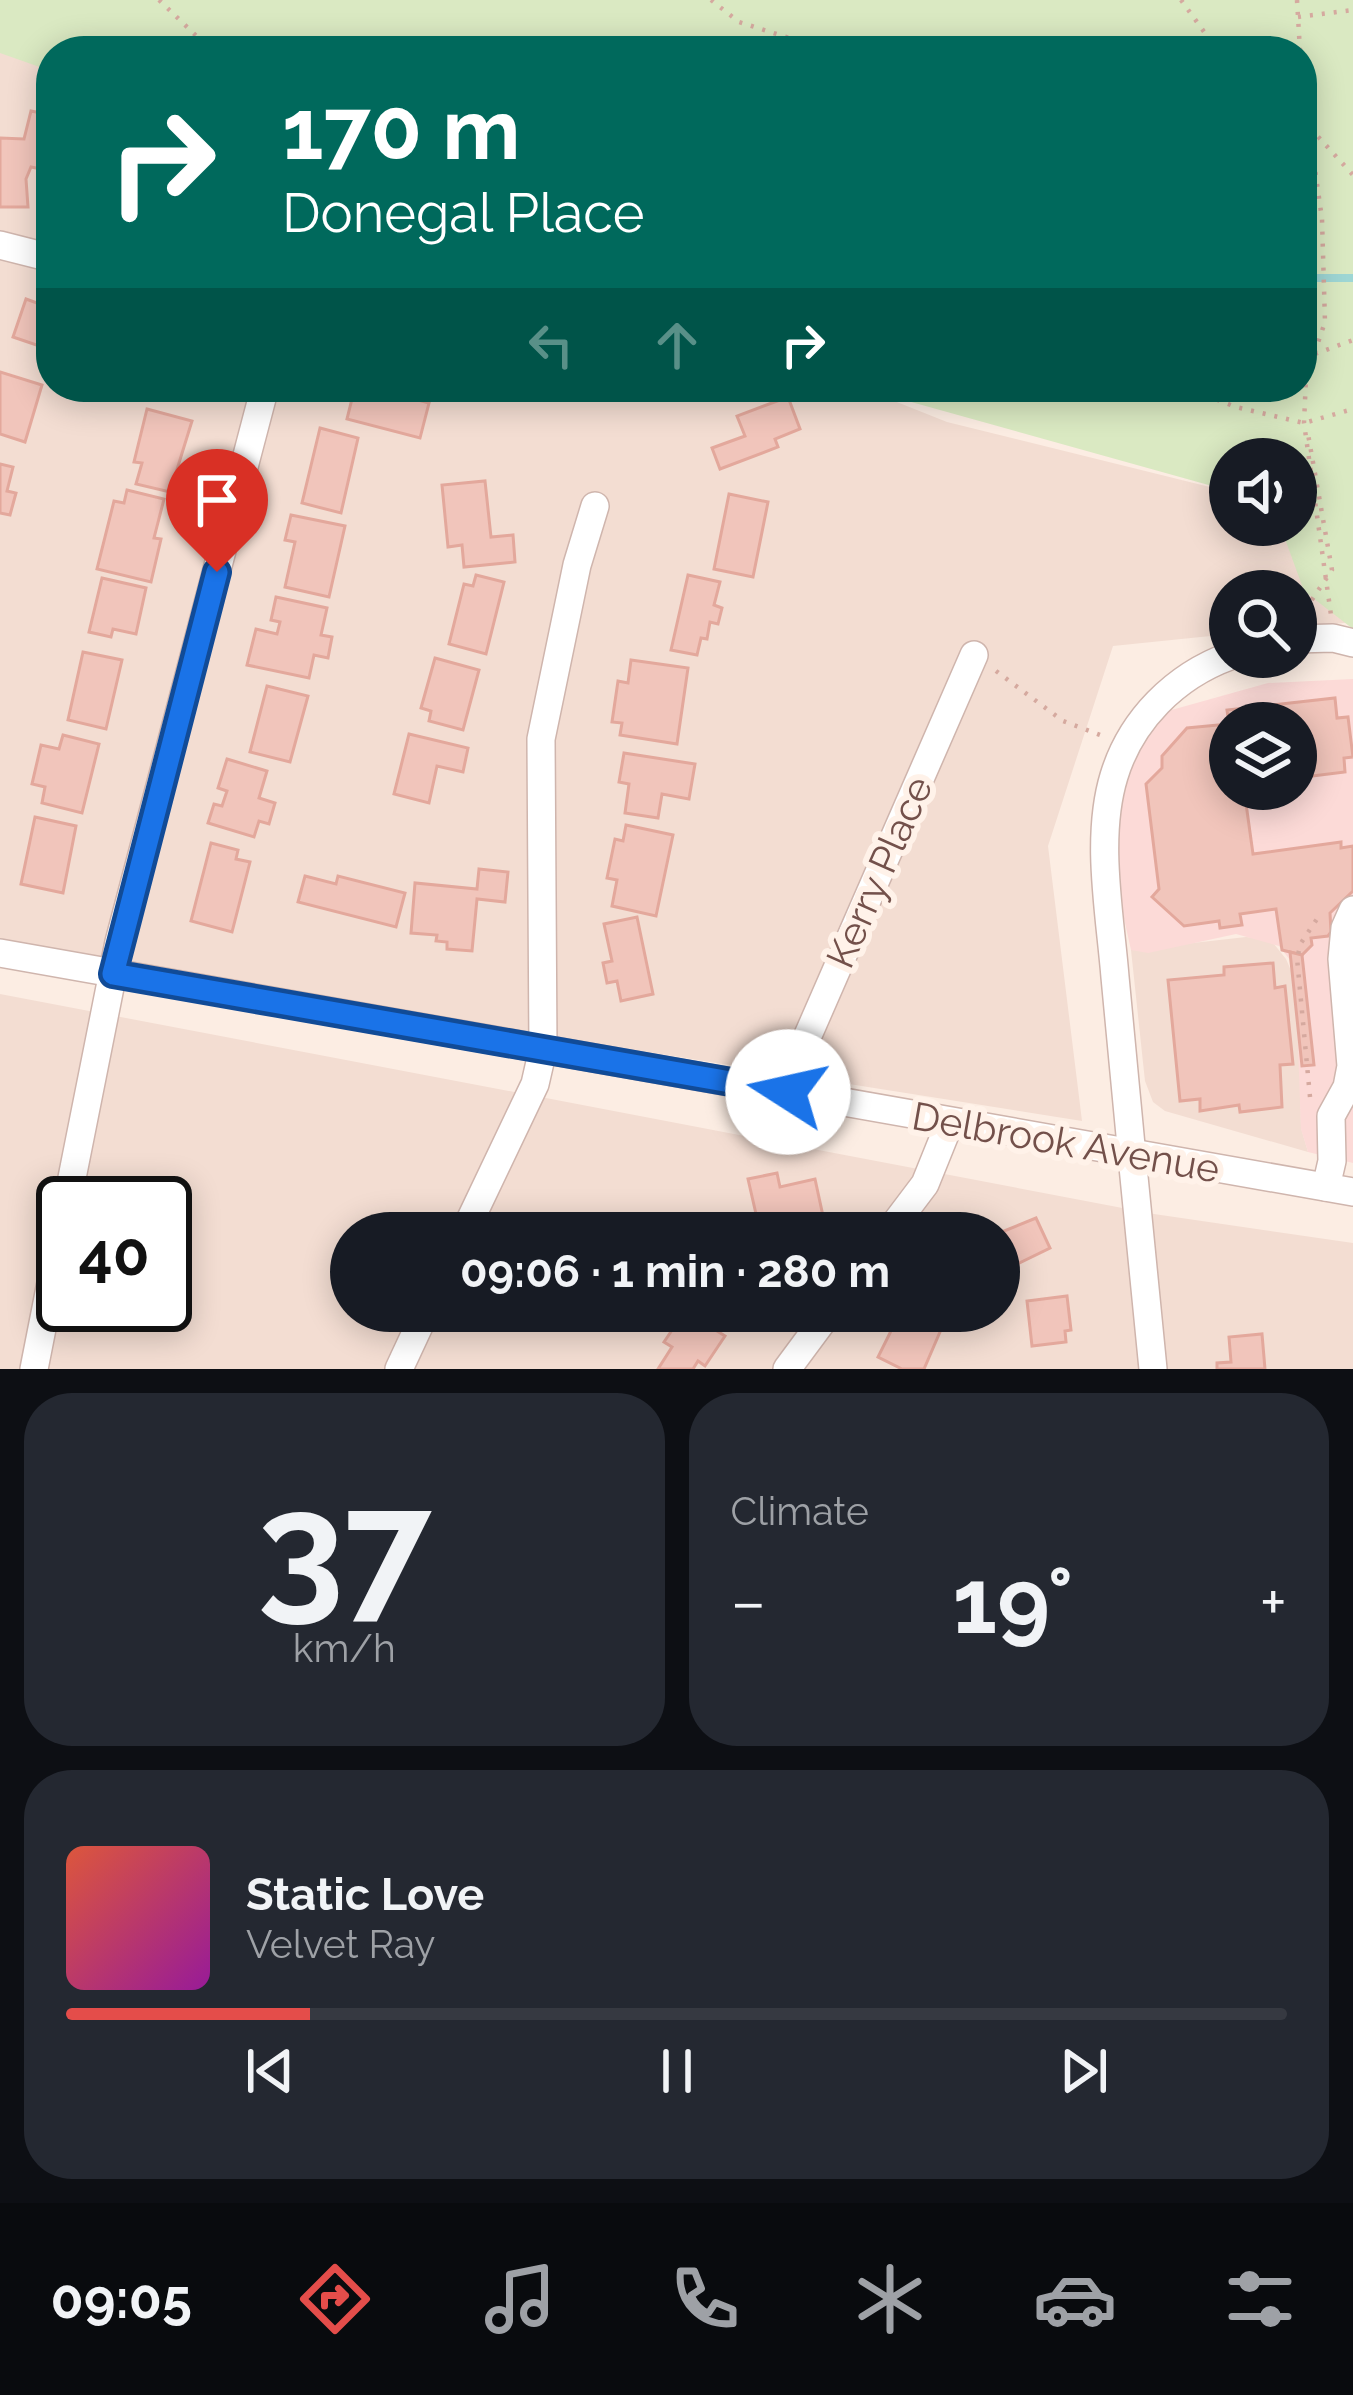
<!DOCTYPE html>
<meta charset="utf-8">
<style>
:root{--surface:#171b24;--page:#242831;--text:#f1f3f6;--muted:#9ea1a6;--line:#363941;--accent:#e44d4a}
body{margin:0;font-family:Raleway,sans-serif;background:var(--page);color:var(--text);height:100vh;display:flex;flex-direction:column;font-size:45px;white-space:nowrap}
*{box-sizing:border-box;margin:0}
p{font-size:39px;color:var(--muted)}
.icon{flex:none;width:66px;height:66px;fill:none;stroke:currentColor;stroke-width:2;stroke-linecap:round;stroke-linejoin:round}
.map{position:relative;height:1369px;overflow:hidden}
.details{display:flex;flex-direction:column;gap:24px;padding:24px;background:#0d0f14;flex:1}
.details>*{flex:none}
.guide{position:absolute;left:36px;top:36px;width:1281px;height:366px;border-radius:48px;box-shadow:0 6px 30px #0003;background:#00695c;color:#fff;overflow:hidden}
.buttons{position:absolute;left:1209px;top:438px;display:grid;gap:24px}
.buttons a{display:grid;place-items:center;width:108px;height:108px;border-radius:50%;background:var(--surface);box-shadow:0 6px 30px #0003;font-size:60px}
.speed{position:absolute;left:36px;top:1176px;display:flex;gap:24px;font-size:60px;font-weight:700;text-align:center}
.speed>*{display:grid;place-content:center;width:156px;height:156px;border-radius:50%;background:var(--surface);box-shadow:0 6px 30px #0003;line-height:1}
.speed .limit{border:6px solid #111;border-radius:18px;background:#fff;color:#111}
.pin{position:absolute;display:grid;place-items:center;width:102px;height:102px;color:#fff;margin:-123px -51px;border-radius:50% 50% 50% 0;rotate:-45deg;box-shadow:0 0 12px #0007}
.pin .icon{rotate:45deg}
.me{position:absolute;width:132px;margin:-66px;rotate:280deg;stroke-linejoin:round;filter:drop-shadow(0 0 9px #0008)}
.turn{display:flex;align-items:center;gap:42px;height:252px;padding:0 48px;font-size:54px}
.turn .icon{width:156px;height:156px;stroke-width:2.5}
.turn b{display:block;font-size:84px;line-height:102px}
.lanes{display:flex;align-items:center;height:114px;padding:0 48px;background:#0003;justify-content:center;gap:60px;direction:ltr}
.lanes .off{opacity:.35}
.big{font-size:90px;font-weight:700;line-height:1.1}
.details .tile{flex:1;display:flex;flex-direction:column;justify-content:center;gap:18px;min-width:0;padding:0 42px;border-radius:48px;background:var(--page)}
.details .dial{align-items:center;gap:0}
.dial b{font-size:156px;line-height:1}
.song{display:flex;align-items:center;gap:36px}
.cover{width:144px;height:144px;border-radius:18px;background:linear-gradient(135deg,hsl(10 70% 55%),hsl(300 70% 35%))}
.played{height:12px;border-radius:6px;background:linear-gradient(90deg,var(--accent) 20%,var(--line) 20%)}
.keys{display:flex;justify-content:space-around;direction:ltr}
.heat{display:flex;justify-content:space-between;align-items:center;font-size:66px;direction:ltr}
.details .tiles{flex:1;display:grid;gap:24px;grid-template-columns:1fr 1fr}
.tile:last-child{grid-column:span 2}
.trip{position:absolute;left:330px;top:1212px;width:690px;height:120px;border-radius:60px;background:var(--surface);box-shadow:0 6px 30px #0003;font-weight:700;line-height:120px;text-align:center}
.menu{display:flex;height:192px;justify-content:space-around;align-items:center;background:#090b0e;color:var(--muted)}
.menu .icon{width:84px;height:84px}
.menu .selected{color:var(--accent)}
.menu b{font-size:54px;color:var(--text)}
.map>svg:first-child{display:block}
.residential{fill:#f3ddd2;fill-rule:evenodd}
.commercial{fill:#fcdad7;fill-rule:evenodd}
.green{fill:#dae9c2}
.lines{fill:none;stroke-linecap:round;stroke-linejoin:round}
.stream{stroke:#9ed6d4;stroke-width:8}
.building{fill:#f1c5bb;stroke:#e3a89c;stroke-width:3}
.minor-casing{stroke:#cfb5ad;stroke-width:30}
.path{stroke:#d5a99f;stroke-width:4.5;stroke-dasharray:3 9;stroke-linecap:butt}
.minor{stroke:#fff;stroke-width:27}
.route-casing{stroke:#114b97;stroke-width:30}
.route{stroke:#1a73e8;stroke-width:21}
.labels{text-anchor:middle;stroke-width:12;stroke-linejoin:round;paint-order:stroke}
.street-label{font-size:39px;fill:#73504a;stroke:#fff2e9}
</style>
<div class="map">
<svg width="1353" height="1369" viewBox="0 0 1353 1369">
<rect width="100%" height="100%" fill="#fcede3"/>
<!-- residential -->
<g class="residential">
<polygon points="0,49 51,69 51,387 859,387 947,422 1230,492 1230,525 1296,525 1353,622 1296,628 1296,591 1230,591 1230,634 1113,646 1048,846 1082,1121 0,949"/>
<polygon points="1246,937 1270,939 1286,959 1299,989 1301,1128 1308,1152 1165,1111 1153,1102 1145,1081 1131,950"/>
<path d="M 0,994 L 1154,1214 L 1353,1243 L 1353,1369 L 0,1369 ZM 63,1203 L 165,1203 L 165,1305 L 63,1305 ZM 351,1233 L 999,1233 L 999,1311 L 351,1311 Z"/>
</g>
<!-- commercial -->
<path class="commercial" d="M 1353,679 L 1353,1163 L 1308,1152 L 1301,1129 L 1296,991 L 1290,960 L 1279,946 L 1236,934 L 1148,953 L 1131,950 L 1119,896 L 1112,781 L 1150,716 L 1268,683 ZM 1230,723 L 1296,723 L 1296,789 L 1230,789 Z"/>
<!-- green -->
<polygon class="green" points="0,0 1353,0 1353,629 1304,591 1280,525 1296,525 1296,459 1230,459 1230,491 861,388 790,387 1302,387 1302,51 51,51 51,71 0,53"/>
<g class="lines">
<!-- stream -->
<polyline class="stream" points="1302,278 1353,278"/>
</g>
<!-- building -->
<g class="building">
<polygon points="31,111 51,115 51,171 31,167 26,179 28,207 0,207 0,138 24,139"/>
<polygon points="26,299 51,308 51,350 13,337"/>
<polygon points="0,372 42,385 25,442 0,434"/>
<polygon points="355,387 417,387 414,399 429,403 420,438 347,419"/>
<polygon points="788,397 800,429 775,439 778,447 720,469 712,448 745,436 737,416"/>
<polygon points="147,409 192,421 170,492 136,484 142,463 134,462"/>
<polygon points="320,428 358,438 341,513 302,503"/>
<polygon points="0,464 13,467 7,491 16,493 10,515 0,513"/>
<polygon points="485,481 491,537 513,535 515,562 464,567 462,545 448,547 442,485"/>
<polygon points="127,490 164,499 154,538 161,539 151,582 97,569 114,501 124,503"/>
<polygon points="729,494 768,502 753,577 714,569"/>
<polygon points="291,515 345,526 329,597 285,587 295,542 285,540"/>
<polygon points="476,575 504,582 486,654 449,644 464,584 473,586"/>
<polygon points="688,575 720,582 714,605 722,608 718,624 710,622 707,639 701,638 697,655 671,650"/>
<polygon points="102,578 146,588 136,634 113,629 111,637 89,632"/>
<polygon points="276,597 327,608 321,635 332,637 328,658 314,655 309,678 247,665 256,629 277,634 280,622 271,620"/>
<polygon points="83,652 122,660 106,729 68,720"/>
<polygon points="435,658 479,670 463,730 429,721 431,711 421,708"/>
<polygon points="631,660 688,668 677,744 620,735 622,723 612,722 618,681 628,683"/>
<polygon points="267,686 308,696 290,762 250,752"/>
<polygon points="1335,698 1337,718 1348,717 1353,757 1344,758 1345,772 1296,778 1296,723 1230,723 1230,789 1244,789 1253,854 1341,842 1341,848 1353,846 1353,891 1330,913 1331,932 1328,936 1311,938 1312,945 1302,955 1282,950 1276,909 1240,914 1242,925 1220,928 1219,921 1184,926 1152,897 1159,889 1146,784 1162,768 1162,756 1187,728 1229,724 1227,710"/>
<polygon points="409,734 468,748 463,772 437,766 429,803 394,794"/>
<polygon points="63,735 99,744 82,813 42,803 45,787 32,784 41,745 59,749"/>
<polygon points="624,753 695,764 689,799 662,794 658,818 625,813 629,784 619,782"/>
<polygon points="227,759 267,771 259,798 275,803 269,824 259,821 254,837 208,823 214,804 222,806 227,791 218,788"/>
<polygon points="35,817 76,826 63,893 21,884"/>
<polygon points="626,825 673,835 656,916 612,906 617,880 607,878 615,839 623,841"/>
<polygon points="211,843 238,850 236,859 250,862 232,932 191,921"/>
<polygon points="479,869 508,872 505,902 477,899 472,951 447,949 447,942 436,941 437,935 411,933 415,883 477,889"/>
<polygon points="305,876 336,884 338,876 405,893 396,927 298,902"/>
<polygon points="637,917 653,994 621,1001 617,981 607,983 603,963 612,961 604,924"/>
<polygon points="1290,952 1302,955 1314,1065 1302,1066"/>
<polygon points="1273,963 1275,988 1285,986 1293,1064 1280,1065 1282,1107 1240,1112 1239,1105 1200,1111 1200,1099 1180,1101 1168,980 1224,975 1224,967"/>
<polygon points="777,1173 780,1187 815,1179 823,1216 784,1228 782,1222 759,1227 748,1179"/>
<polygon points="1036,1218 1050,1248 999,1273 999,1233"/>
<polygon points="1067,1296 1071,1330 1065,1331 1066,1342 1032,1346 1027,1301"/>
<polygon points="685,1311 725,1336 705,1366 698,1361 693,1369 658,1369 672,1347 664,1342"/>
<polygon points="710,1311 744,1311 734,1326"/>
<polygon points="884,1311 949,1311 924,1369 902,1369 878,1357 891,1331 877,1324"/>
<polygon points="1262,1334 1265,1369 1217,1369 1217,1363 1231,1362 1229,1337"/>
</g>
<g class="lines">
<!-- minor casing -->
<g class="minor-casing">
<g id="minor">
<polyline points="0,245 51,258"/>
<polyline points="1296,639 1333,638 1353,643"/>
<polyline points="0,953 1353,1192"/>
<polyline points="788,1092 795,1065 974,655"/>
<polyline points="1326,1187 1332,1161 1331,1116 1347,1087 1351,1066 1342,959 1345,928 1353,910"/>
<polyline points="67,1203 119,942 265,387"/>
<polyline points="464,1233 535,1084 543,1049 541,739 577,565 595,506"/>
<polyline points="888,1233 925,1184 950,1122"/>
<polyline points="34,1369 63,1222"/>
<polyline points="399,1369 426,1311"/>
<polyline points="787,1369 830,1311"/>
<path d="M 1153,1369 C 1140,1238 1127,1108 1115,977 C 1110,914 1095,838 1114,776 C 1131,720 1175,676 1230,656"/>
</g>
</g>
<!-- path -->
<g class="path">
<polyline points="159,0 212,51"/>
<polyline points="711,0 739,22 830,51"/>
<polyline points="1181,0 1218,51"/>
<polyline points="1297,0 1300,51"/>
<polyline points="1298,17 1353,10"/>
<polyline points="1302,77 1322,219 1325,322 1306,378 1304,423 1331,615"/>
<polyline points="1302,119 1353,175"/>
<polyline points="1315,354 1353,340"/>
<polyline points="1183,387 1236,407 1304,423 1353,409"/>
<polyline points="1305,610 1332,570 1308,434"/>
<polyline points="996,671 1063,721 1103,736"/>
<polyline points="1310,1097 1297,958 1301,943 1321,913"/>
</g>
<!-- minor -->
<use href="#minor" class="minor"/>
</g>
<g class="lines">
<!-- route casing -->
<g class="route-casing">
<polyline id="route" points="217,572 113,974 788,1092"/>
</g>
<!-- route -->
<use href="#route" class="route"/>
</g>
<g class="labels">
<!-- street labels -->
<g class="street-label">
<text transform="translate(879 872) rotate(-66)" y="14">Kerry Place</text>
<text transform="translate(1066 1142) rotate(10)" y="14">Delbrook Avenue</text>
</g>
</g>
</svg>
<div class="buttons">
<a><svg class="icon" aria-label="sound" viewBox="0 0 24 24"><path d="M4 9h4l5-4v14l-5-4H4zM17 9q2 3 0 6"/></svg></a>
<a><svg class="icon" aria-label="search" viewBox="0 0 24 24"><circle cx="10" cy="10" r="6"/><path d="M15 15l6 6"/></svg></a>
<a><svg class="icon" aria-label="layers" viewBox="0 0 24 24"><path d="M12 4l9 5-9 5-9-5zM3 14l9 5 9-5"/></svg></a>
</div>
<div class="speed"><div class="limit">40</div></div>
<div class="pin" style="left:217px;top:572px;background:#d93025"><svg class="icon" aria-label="arrive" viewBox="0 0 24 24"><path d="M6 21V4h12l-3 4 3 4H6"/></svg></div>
<svg class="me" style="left:788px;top:1092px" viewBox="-20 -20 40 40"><circle r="19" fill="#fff"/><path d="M0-13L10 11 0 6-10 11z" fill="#1a73e8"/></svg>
<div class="trip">09:06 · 1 min · 280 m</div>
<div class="guide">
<div class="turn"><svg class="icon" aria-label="right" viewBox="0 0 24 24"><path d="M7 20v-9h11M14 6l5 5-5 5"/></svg><div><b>170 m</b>Donegal Place</div></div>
<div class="lanes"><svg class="icon off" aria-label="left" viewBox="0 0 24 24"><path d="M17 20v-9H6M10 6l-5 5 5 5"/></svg><svg class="icon off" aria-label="ahead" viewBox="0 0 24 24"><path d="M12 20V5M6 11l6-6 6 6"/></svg><svg class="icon" aria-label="right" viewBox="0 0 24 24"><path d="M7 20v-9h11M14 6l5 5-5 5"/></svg></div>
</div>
</div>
<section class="details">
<div class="tiles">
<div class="tile dial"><b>37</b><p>km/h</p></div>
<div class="tile"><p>Climate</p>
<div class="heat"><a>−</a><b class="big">19°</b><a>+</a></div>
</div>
<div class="tile">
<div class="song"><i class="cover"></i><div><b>Static Love</b><p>Velvet Ray</p></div></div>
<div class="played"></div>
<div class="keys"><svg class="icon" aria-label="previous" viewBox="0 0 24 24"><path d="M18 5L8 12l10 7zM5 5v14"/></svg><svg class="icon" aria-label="pause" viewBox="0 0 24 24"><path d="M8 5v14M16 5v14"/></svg><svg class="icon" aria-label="next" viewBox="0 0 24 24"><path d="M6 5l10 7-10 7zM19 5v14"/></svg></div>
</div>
</div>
</section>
<nav class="menu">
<b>09:05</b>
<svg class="icon selected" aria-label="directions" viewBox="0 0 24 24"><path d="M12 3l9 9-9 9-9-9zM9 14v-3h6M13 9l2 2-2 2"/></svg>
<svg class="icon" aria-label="music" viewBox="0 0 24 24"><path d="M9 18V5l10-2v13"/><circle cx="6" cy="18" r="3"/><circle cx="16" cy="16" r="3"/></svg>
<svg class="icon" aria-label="phone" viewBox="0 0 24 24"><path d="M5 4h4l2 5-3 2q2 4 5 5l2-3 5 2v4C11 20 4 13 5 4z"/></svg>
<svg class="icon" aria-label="climate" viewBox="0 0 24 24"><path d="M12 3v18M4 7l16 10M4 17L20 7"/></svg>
<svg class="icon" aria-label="car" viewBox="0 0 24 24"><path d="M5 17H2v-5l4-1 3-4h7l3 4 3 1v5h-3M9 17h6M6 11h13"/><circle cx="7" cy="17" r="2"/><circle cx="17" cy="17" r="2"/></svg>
<svg class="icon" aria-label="filters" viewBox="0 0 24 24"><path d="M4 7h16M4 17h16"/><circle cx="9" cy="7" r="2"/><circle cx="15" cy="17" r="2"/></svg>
</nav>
